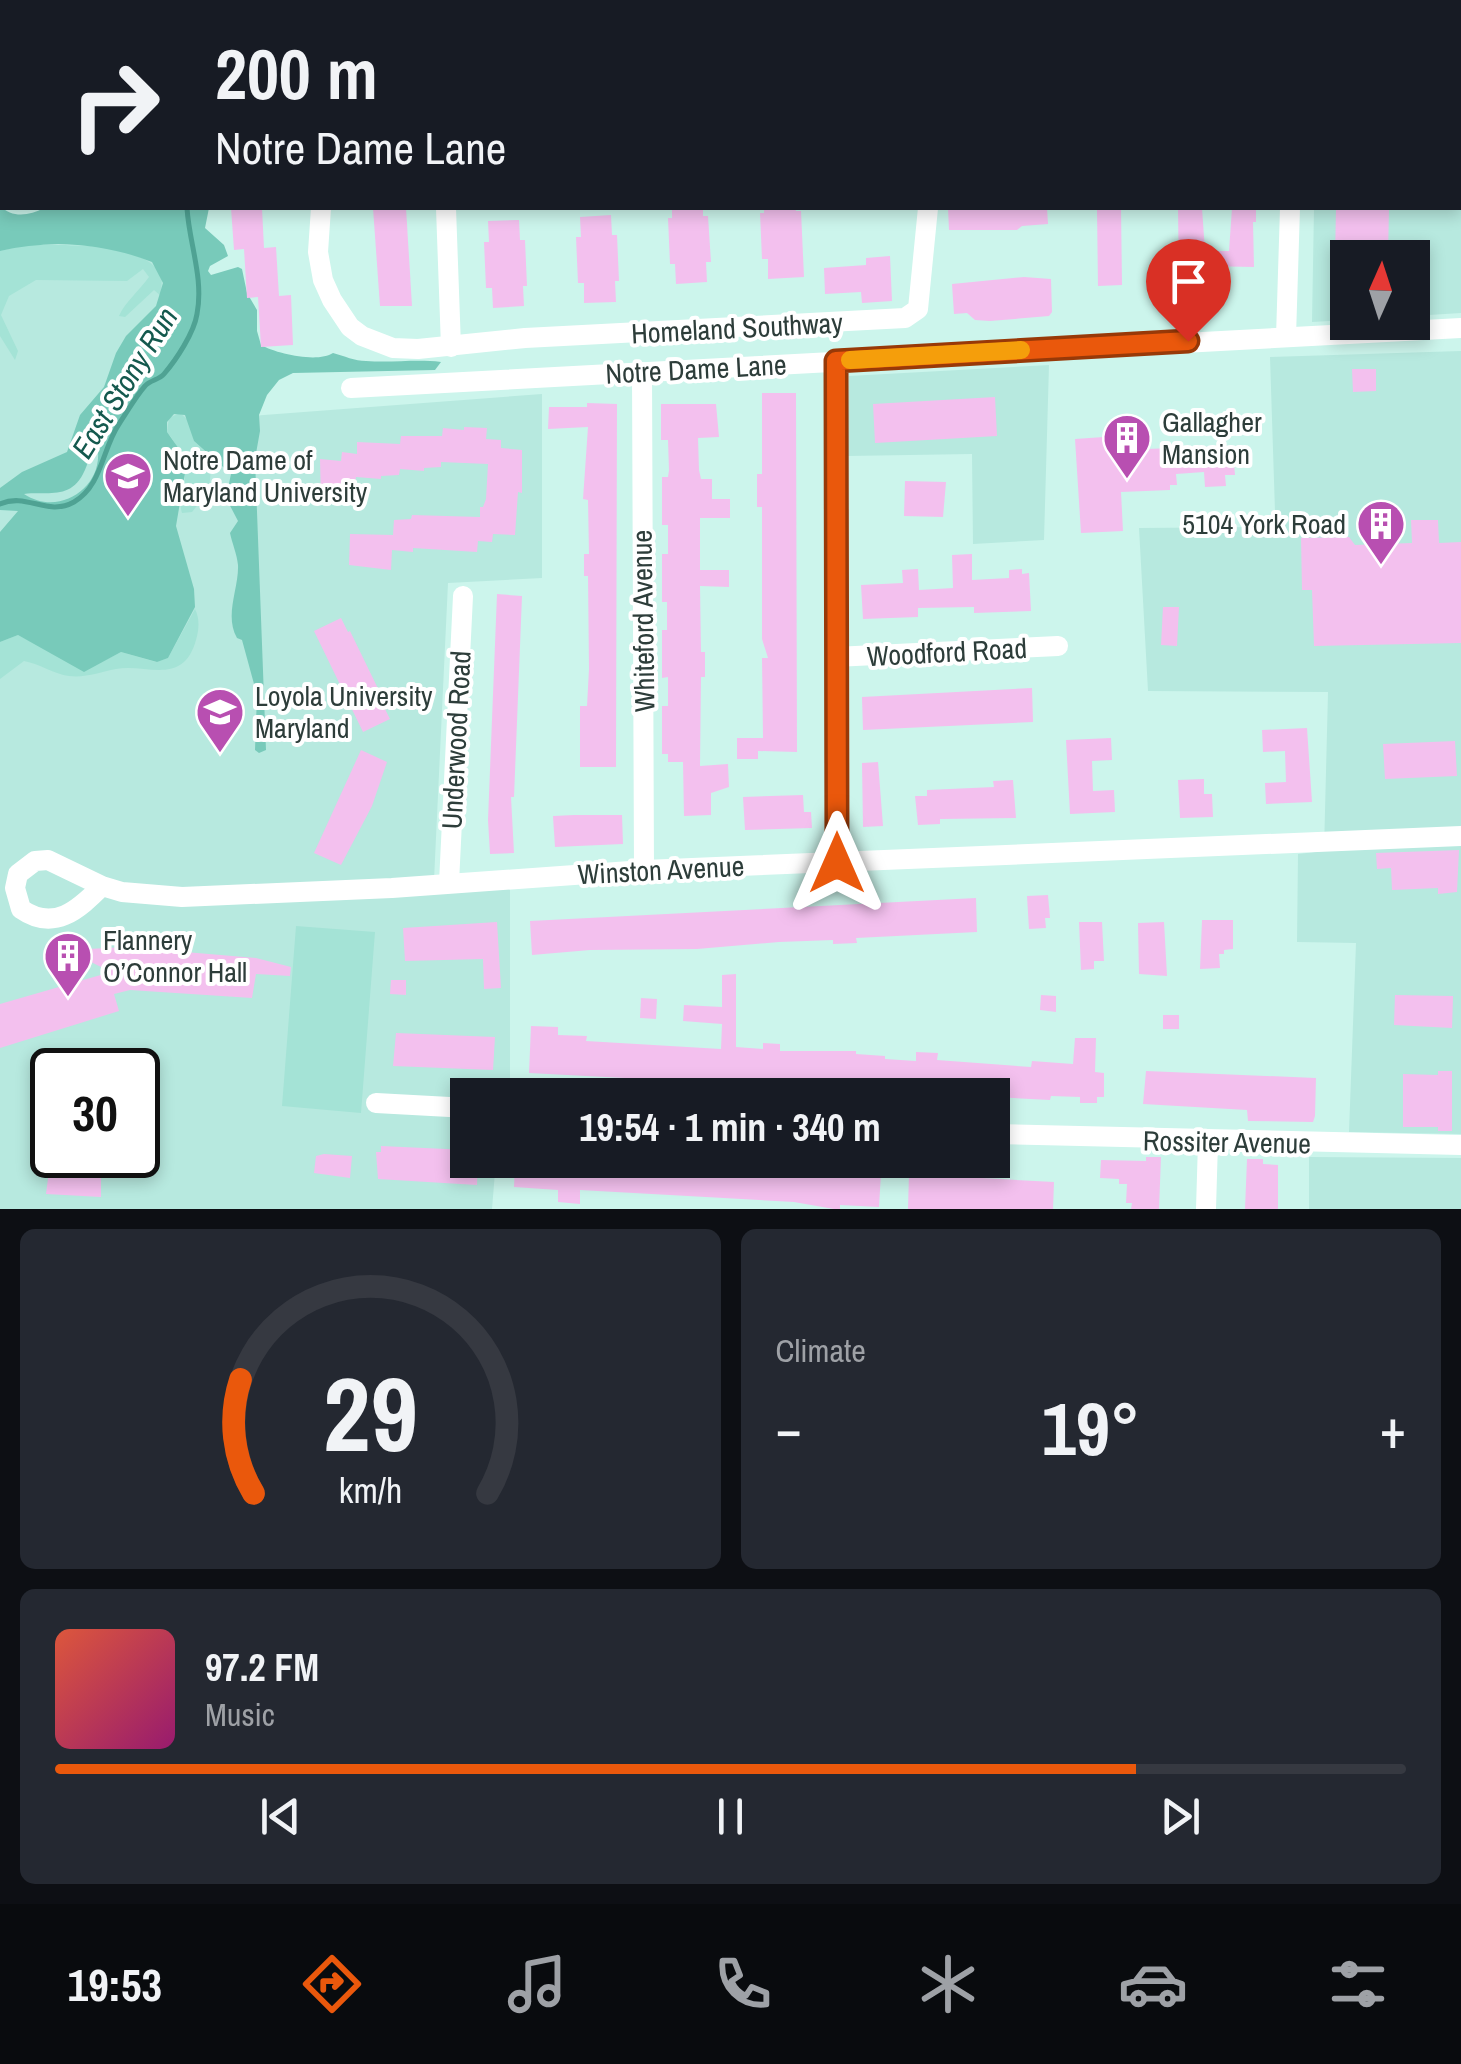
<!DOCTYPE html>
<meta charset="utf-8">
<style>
:root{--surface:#171b24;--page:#242831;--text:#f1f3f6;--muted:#9ea1a6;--line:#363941;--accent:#ea580c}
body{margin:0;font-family:"Archivo Narrow",sans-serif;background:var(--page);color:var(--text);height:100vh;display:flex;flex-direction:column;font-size:38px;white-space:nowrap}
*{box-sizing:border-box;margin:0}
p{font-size:32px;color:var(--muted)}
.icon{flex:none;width:55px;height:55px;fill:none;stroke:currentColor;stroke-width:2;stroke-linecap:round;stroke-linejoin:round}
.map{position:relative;height:1209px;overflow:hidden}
.panel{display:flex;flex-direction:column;gap:20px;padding:20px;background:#0d0f14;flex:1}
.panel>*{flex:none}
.guide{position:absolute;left:0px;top:0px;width:1462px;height:210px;box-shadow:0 5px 15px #0003;background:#171b24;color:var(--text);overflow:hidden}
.needle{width:65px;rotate:3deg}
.controls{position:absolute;left:1330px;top:240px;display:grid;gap:20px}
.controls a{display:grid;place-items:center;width:100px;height:100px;border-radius:0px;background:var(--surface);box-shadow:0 5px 15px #0003;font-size:50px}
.speed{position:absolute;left:30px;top:1048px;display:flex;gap:20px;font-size:50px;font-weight:700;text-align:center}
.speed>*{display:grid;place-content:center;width:130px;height:130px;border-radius:50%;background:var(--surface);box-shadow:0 5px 15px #0003;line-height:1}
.speed .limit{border:5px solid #111;border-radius:15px;background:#fff;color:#111}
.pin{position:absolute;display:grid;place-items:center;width:85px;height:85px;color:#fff;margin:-102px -42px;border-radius:50% 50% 50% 0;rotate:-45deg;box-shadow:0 0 10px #0007}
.pin .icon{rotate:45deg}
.me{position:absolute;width:110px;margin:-55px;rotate:0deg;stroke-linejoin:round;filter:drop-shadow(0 0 8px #0008)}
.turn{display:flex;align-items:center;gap:35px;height:210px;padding:0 50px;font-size:45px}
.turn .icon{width:130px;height:130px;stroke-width:2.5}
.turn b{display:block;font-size:70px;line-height:85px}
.big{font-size:75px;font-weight:800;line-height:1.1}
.panel .widget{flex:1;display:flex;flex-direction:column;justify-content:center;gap:15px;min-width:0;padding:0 35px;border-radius:15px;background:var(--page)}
.panel .dial{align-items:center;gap:0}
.dial svg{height:260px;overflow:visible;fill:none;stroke:var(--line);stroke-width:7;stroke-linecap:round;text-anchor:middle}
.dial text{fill:var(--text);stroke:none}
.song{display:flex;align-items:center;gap:30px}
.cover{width:120px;height:120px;border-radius:15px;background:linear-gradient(135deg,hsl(10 70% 55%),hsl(320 70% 35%))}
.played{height:10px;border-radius:5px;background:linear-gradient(90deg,var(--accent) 80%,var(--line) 80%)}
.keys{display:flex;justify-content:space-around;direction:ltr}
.heat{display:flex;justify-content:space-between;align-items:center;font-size:55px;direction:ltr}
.panel .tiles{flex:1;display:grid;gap:20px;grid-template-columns:1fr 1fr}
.widget:last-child{grid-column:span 2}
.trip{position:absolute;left:450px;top:1078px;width:560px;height:100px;border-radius:0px;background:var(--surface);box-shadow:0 5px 15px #0003;font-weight:800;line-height:100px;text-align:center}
.tab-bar{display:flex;height:160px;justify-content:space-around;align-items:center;background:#090b0e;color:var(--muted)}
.tab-bar .icon{width:70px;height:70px}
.tab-bar .active{color:var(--accent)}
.tab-bar b{font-size:45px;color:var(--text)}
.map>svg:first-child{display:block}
.built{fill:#b7e9df;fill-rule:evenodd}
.green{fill:#a4e3d6}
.forest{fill:#78caba;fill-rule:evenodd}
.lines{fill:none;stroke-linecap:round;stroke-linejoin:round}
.stream{stroke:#4fa293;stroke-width:5}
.building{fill:#f3c0ee}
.street{stroke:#fff;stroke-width:20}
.route-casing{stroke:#983908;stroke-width:25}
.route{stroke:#ea580c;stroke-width:18}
.slow{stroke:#f59e0b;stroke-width:18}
.labels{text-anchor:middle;stroke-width:8;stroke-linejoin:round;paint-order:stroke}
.street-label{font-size:28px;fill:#2d3d3a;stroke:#fff}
.poi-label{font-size:28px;fill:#2d3d3a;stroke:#fff;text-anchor:start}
.water-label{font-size:30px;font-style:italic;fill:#14594e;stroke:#fff}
</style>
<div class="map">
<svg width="1461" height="1209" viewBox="0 0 1461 1209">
<rect width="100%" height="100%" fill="#ccf5ec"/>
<!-- built -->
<g class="built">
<polygon points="1272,0 1461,0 1461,99 1460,2"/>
<polygon points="1461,199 1461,313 1413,316 1412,258 1348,258 1347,320 1312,322 1314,208 1460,208"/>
<path d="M 0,245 L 201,250 L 251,416 L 542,394 L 542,578 L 448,583 L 434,880 L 510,875 L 510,1095 L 468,1095 L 468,1160 L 496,1160 L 492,1209 L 0,1209 ZM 52,1070 L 138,1070 L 138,1155 L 52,1155 Z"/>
<polygon points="1461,351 1461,1134 1349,1132 1356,943 1297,942 1298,854 1324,851 1328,692 1148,691 1139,528 1261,527 1275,511 1270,357"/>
<polygon points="1049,365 1044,540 973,544 972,454 847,456 849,376"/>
<polygon points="1309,1157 1461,1158 1461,1209 1309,1209"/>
</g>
<!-- green -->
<g class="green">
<path d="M 26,245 C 62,246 142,239 162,276 L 161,296 L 154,290 L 125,317 L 119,316 C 125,302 140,290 149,277 L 143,269 L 127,281 L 36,280 L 9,296 L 1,315 L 18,351 L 15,360 L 0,336 L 0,251 Z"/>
<path d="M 180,413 L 189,421 L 194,441 L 212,458 C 208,491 214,485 192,512 L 182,513 C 179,503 182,499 184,488 C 187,467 181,449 167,432 L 169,418 Z"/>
<path d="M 195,609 C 200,619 199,630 196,640 C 183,687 146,663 116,669 C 100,672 86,678 69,676 C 54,674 40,664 24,661 L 0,679 L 0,642 L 18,635 L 67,660 L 102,662 L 121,652 L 156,662 L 168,658 Z"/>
<polygon points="296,926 375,932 361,1113 282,1106"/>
</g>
<!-- forest -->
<path class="forest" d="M 0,206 C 12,218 29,216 44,208 L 209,208 L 205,228 L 224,245 L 228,256 L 210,266 L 208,271 L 211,275 L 238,267 L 242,269 L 247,293 L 257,310 L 257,331 L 261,345 C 277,354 318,363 333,353 C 344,356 355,361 366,361 C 392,363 416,359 441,362 L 435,370 L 293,373 L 279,380 L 267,395 L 259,415 L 260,431 L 255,459 L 266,750 L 259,753 L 255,750 L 257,695 L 242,640 L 237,638 C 224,615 239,589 238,565 C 237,554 232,543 230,533 L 238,521 L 226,498 L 231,474 L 194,441 L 185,415 L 174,414 L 167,422 L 167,432 L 191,466 L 185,473 L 176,526 L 194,589 L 195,607 L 168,658 L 157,662 L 121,652 L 84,672 L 18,635 L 0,642 L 0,532 L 18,511 L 0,510 L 0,488 L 22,472 L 67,452 L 80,415 L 104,387 L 116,353 L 126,336 L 156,306 L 163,283 L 152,262 C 104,243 50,239 0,251 ZM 97,445 C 106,486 60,518 24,494 C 45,491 70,500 83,474 C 89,463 89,453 97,445 Z"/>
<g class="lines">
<!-- stream -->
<g class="stream">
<polyline points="180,2 180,0"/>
<path d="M 0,504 C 27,492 47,517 74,502 C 102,486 102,449 119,424 C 127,412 136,396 145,386 C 150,380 159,380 164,374 C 176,360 194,333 197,314 C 204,278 189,243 187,208"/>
</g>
</g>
<!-- building -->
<g class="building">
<polygon points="231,208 262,208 264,248 276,247 279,296 291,295 293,345 261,347 258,297 247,298 244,249 234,250"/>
<polygon points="373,208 406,208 412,306 380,306"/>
<polygon points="672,208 703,208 703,216 708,216 711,262 706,262 707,282 676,284 675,264 670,264 668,218 672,218"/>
<polygon points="764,208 795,208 796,211 801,211 804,277 768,279 768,259 762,259 760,213 764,213"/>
<polygon points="948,208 1047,208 1048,224 1022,226 1017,230 949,230"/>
<polygon points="1121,208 1122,285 1098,286 1097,209"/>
<polygon points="1178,208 1202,208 1205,251 1229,251 1232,208 1256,208 1256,222 1253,222 1254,267 1202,266 1203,282 1179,283"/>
<polygon points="1336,208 1389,208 1388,258 1348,258 1348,308 1334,308"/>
<polygon points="611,215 612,235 617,235 619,281 615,281 616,302 584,303 584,283 578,283 576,237 581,237 580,217"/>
<polygon points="519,220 520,240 525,240 527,286 523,286 524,306 493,308 492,288 486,288 484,242 489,242 488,221"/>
<polygon points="890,256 892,301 862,303 861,292 825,294 824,268 866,265 866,258"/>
<polygon points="1024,277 1051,279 1052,312 1049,316 990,321 975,320 967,313 954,314 952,284"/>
<polygon points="1352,369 1376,369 1376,391 1353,392"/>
<polygon points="762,393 796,393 797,752 758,751 758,759 737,759 737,738 763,738 762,658 768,658 762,639 762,507 757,507 757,474 762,474"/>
<polygon points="995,397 997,436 875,443 873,404"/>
<polygon points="587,403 617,404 616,767 580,767 580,706 587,706 589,669 588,576 584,576 584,554 589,554 588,500 583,499 588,427 548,429 549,407 587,407"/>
<polygon points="661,404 716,404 719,437 698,438 699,470 701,479 712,479 712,499 730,499 730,518 700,518 700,570 729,570 729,587 700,586 701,652 705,652 705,677 701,677 700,766 728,764 729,787 711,793 711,815 684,816 683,762 668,762 668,754 662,754 662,706 668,706 668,677 662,678 662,630 667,630 667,602 662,602 662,554 668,554 668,525 662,525 662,477 668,477 669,470 668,440 661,440"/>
<polygon points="464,427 487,428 486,439 501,440 501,448 522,450 522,493 518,492 515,535 493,534 492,542 478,541 477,552 413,548 413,552 392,550 391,570 349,565 350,534 393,535 394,520 411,519 412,515 480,517 480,507 483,507 486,499 488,464 441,462 441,467 424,468 424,471 400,469 399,475 381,476 381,479 356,477 351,504 321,502 320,459 341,461 342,452 357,454 357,442 400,444 401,436 442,436 443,428 464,430"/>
<polygon points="1118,436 1118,450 1229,446 1229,453 1233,453 1235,475 1225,475 1226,486 1205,487 1204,472 1176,474 1177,485 1170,485 1170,490 1121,492 1123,531 1081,533 1075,439"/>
<polygon points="905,481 946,482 943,517 904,516"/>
<polygon points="1411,520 1438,520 1439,543 1461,542 1461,643 1314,646 1312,590 1302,590 1301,538 1349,537 1355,545 1412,543"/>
<polygon points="972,554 972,580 1009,578 1009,570 1022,569 1022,574 1029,573 1031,611 974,613 974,607 918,608 918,617 863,619 861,585 903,583 902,570 918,569 919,590 953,588 952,555"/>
<polygon points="497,594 522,596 514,797 511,797 514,853 490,854 488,820"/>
<polygon points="1163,607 1179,607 1177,646 1161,645"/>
<polygon points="341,618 348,632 350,631 386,705 384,707 390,719 363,732 314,631"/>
<polygon points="1032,688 1033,722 863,730 862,697"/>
<polygon points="1307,728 1312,802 1266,804 1265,783 1286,782 1285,751 1263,752 1262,730"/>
<polygon points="1111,738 1112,760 1092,761 1093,791 1114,790 1115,812 1070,814 1066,740"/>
<polygon points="1455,741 1457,776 1385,779 1383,744"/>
<polygon points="361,750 387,762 372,806 341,865 314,853"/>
<polygon points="878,762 883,826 863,827 862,763"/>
<polygon points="1204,779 1204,794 1212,794 1213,817 1180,818 1178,780"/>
<polygon points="1013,780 1016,818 940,819 940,824 918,825 915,796 927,796 927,790 994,787 993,781"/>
<polygon points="803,795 804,812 811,812 812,828 745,830 743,797"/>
<polygon points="574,815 622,815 623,844 555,847 553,816"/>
<polygon points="1459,850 1457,892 1438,894 1438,888 1392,890 1391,868 1377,869 1376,853"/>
<polygon points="1048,895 1050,918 1045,918 1046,928 1029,929 1027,896"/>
<polygon points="976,898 977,932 856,938 857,943 833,944 833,940 779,942 697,949 590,950 532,955 530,921"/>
<polygon points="1202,920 1233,920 1233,949 1224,950 1224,954 1219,954 1220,968 1200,969"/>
<polygon points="497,922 501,988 484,989 483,959 405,961 403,928"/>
<polygon points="1079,922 1102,922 1104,961 1094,961 1094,969 1081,970"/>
<polygon points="1164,922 1167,976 1139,974 1138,923"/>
<polygon points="126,947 256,958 291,967 290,976 256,974 252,998 130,990 114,994 119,1011 0,1048 0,1004 111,972 83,958 88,949"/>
<polygon points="736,974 736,1047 763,1049 763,1043 780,1044 780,1051 856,1051 856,1054 885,1056 885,1059 916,1061 916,1052 938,1053 937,1060 1031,1067 1032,1061 1073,1064 1075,1038 1096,1038 1095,1072 1104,1073 1104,1097 1097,1097 1097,1103 1080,1103 1080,1097 1051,1096 1050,1100 529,1073 531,1026 558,1027 558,1035 587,1036 586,1041 721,1049 722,1024 683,1021 684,1005 722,1007 722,975"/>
<polygon points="391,980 406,980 406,995 390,994"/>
<polygon points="1041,995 1056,996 1056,1012 1040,1010"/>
<polygon points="1395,995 1453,996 1452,1028 1394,1025"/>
<polygon points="641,998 657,999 656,1019 640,1018"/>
<rect x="1163" y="1015" width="16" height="14"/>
<polygon points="396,1033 495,1037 493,1070 393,1066"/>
<polygon points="1146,1071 1316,1078 1315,1116 1313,1122 1248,1121 1247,1110 1143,1104"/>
<polygon points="1438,1071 1452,1071 1452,1131 1438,1131 1438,1127 1403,1127 1403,1074 1438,1075"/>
<polygon points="381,1146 468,1150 468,1160 478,1160 477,1185 378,1179 376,1152 381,1152"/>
<polygon points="324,1154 352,1156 350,1178 314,1173 316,1156"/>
<polygon points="51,1155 101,1155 101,1197 46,1194"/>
<polygon points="1146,1157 1161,1157 1159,1209 1131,1209 1132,1203 1126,1203 1127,1184 1119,1184 1119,1179 1100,1178 1101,1160 1146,1161"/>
<polygon points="1247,1159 1263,1159 1263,1164 1278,1165 1278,1209 1245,1209"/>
<polygon points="515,1160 650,1160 881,1173 879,1207 840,1205 840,1209 834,1209 794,1202 580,1190 580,1204 558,1202 558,1190 514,1187"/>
<polygon points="909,1174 1054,1182 1053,1209 908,1209"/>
</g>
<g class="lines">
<!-- street -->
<g class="street">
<polyline points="542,0 542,2"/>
<polyline points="583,0 586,2"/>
<polyline points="313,2 314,0"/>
<polyline points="981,2 981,0"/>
<polyline points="1263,2 1263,0"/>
<polyline points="321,208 318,252 323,280 332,300 350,327 362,336 393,348 418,349 525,338 905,318 918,309 928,208"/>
<polyline points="446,208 451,347"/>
<polyline points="1286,337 1290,208"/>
<polyline points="836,361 837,863"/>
<polyline points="642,372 644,870"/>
<polyline points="351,388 1461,328"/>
<polyline points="835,657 1058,646"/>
<polyline points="449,883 463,596"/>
<path d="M 102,886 C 78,910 54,932 21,909 L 15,888 L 18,874 L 35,861 L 48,860 L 102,886 L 122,892 L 182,897 L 392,888 L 644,870 L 1461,836"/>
<polyline points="376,1103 468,1108"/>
<polyline points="992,1134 1461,1145"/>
<polyline points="1206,1209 1208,1142"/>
</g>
</g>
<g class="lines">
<!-- route casing -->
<g class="route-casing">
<polyline id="route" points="837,863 836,361 1188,341"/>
</g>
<!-- route -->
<use href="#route" class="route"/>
<!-- slow -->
<polyline class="slow" points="850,360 1021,350"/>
</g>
<!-- icons -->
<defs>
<g id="building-pin" transform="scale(2.5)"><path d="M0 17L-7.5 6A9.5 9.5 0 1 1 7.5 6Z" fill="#b84fb1" stroke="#fff"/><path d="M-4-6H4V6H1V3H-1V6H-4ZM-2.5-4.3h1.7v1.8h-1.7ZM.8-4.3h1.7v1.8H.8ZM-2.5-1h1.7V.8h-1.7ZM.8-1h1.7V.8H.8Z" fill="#fff"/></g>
<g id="university-pin" transform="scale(2.5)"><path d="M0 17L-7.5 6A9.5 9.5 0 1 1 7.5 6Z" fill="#b84fb1" stroke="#fff"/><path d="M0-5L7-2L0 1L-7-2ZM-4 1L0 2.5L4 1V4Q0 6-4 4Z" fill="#fff"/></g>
</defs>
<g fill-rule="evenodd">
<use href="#building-pin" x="1127" y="438"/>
<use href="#university-pin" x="128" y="476"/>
<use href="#building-pin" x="1381" y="524"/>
<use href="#university-pin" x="220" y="712"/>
<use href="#building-pin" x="68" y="956"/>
</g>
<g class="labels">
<!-- street labels -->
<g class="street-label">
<text transform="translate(737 328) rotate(-3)" y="10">Homeland Southway</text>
<text transform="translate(696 369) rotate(-3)" y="10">Notre Dame Lane</text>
<text transform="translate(643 621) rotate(-91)" y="10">Whiteford Avenue</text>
<text transform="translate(947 652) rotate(-3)" y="10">Woodford Road</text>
<text transform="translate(456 740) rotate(-87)" y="10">Underwood Road</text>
<text transform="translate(661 870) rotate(-3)" y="10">Winston Avenue</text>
<text transform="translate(1227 1142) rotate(1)" y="10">Rossiter Avenue</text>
</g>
<!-- poi labels -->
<g class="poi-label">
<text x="1162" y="432">Gallagher<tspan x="1162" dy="32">Mansion</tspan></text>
<text x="163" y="470">Notre Dame of<tspan x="163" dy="32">Maryland University</tspan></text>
<text x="1346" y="534" text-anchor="end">5104 York Road</text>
<text x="255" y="706">Loyola University<tspan x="255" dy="32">Maryland</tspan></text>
<text x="103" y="950">Flannery<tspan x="103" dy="32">O’Connor Hall</tspan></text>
</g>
<!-- water labels -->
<g class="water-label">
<text transform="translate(125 383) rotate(-58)" y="10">East Stony Run</text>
</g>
</g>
</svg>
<div class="controls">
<a><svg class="needle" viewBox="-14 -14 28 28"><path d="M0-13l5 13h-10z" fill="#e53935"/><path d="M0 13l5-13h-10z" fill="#9ea1a6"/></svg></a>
</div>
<div class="speed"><div class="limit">30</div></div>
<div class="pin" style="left:1188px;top:341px;background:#d93025"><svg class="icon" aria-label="arrive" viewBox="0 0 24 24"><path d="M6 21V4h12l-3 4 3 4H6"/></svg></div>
<svg class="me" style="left:837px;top:863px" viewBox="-20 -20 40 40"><path d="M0-17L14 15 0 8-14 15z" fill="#ea580c" stroke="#fff" stroke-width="4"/></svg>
<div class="trip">19:54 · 1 min · 340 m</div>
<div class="guide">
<div class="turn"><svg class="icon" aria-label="right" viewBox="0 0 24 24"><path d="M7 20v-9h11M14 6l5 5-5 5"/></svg><div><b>200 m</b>Notre Dame Lane</div></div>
</div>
</div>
<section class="panel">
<div class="tiles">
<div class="widget dial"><svg viewBox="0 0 100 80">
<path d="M14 69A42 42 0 1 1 86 69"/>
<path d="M14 69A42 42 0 0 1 10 34" stroke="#ea580c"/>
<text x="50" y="56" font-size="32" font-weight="700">29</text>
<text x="50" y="72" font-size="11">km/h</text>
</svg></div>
<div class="widget"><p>Climate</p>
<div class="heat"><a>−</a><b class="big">19°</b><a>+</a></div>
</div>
<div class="widget">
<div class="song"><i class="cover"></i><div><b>97.2 FM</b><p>Music</p></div></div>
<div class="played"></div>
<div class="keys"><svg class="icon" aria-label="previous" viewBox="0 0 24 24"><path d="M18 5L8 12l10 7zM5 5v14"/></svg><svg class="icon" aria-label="pause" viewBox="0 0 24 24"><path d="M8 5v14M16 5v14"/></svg><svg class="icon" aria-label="next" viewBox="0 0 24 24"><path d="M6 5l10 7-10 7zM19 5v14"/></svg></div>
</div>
</div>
</section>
<nav class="tab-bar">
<b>19:53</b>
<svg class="icon active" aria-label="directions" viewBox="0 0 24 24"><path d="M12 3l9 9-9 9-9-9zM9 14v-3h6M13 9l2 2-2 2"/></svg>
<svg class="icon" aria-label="music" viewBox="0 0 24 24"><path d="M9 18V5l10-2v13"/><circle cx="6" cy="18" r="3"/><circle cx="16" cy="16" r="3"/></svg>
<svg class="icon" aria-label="phone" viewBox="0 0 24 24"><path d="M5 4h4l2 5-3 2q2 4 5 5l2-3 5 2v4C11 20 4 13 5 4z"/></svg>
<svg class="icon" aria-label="climate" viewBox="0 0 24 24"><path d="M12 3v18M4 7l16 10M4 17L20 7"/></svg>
<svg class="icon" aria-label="car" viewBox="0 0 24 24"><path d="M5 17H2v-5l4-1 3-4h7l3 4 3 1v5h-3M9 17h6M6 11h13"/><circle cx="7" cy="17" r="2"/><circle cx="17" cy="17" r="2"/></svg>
<svg class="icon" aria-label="filters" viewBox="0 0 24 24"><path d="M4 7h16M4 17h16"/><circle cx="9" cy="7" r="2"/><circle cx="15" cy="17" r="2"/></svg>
</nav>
